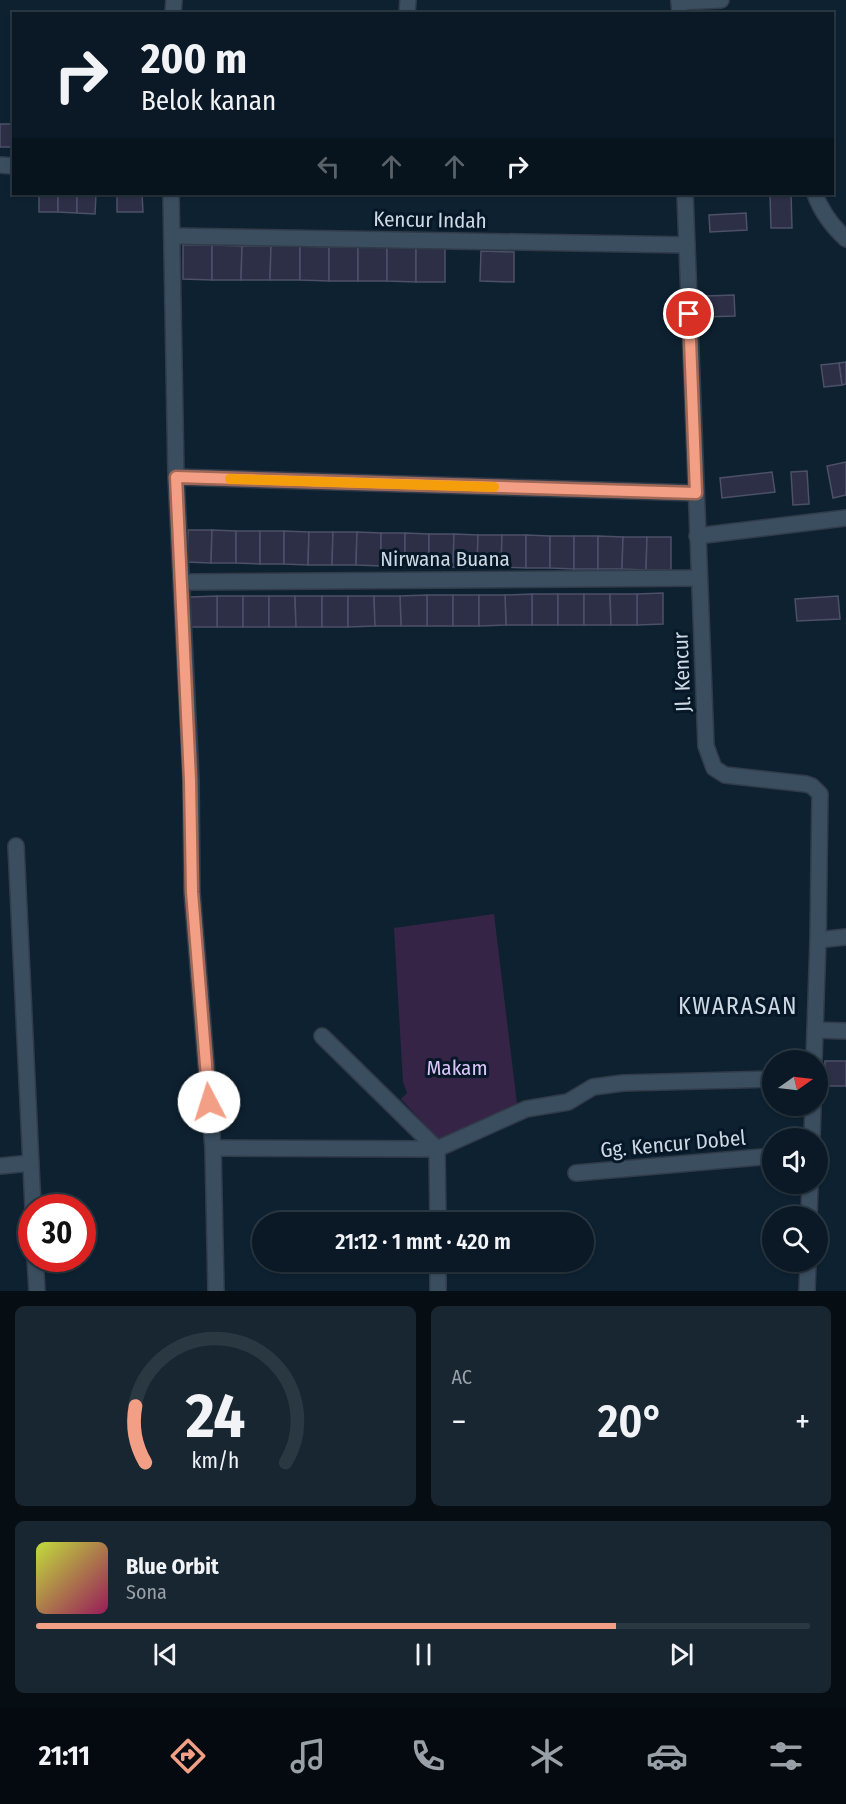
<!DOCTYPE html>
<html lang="id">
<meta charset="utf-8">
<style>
:root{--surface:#0a1925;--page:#182632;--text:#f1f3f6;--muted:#99a0a7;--line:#2a3842;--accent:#f39f85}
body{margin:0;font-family:"Fira Sans Condensed",sans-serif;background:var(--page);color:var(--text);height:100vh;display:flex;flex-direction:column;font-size:22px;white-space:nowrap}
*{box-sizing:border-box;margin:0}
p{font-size:20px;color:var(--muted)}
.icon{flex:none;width:33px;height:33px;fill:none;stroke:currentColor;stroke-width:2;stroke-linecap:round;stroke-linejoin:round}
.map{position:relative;height:1291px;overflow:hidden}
.sheet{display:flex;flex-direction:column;gap:15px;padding:15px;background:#060e14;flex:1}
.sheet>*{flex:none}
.hud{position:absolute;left:12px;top:12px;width:822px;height:183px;border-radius:0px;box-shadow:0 2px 4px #0004,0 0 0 2px var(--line);background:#0a1925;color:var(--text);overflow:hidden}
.needle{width:39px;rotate:76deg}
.buttons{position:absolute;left:762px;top:1050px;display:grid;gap:12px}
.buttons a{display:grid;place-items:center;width:66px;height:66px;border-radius:50%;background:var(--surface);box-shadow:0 2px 4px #0004,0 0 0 2px var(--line);font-size:30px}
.speed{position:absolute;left:18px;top:1194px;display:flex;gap:12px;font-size:30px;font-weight:700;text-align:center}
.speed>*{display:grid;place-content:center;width:78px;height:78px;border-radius:50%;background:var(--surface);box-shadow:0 2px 4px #0004,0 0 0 2px var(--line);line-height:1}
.speed .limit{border:9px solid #d22;background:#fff;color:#111}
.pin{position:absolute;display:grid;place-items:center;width:51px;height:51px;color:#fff;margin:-26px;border:3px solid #fff;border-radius:50%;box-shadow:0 2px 6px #0007}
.me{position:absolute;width:66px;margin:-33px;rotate:355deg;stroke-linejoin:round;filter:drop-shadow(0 0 4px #0008)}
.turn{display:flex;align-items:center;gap:21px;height:126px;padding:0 30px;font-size:27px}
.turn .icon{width:78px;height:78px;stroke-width:2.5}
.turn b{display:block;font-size:42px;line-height:51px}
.lanes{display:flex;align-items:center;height:57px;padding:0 30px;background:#0003;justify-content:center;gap:30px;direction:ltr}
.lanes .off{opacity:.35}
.big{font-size:45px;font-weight:600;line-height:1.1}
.sheet .card{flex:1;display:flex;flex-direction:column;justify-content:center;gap:9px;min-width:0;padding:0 21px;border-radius:9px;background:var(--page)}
.sheet .dial{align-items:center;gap:0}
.dial svg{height:156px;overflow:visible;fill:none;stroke:var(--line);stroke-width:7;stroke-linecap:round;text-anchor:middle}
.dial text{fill:var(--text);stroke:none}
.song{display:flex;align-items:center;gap:18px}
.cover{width:72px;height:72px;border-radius:9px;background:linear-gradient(135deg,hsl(70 70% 55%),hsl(330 70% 35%))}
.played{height:6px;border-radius:3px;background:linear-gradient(90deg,var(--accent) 75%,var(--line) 75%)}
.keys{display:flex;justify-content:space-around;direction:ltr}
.heat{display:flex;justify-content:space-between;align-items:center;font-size:33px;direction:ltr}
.sheet .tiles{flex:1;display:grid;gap:15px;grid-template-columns:1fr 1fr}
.card:last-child{grid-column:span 2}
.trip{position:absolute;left:252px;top:1212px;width:342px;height:60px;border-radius:30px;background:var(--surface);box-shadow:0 2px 4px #0004,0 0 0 2px var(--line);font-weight:600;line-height:60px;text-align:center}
.menu{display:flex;height:96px;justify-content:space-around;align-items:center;background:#040a0f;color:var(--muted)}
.menu .icon{width:42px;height:42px}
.menu .on{color:var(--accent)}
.menu b{font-size:27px;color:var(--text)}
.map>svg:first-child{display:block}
.green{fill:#362446}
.building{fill:#2c2f45;stroke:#4c5068;stroke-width:1.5}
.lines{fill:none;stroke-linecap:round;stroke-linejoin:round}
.street-casing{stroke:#313b49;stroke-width:18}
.secondary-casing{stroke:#313b49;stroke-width:18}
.street{stroke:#3a4e60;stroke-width:15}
.secondary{stroke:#3a4e60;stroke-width:15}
.route-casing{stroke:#9e6756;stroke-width:15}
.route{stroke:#f39f85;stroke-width:10}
.slow{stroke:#f59e0b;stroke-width:10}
.labels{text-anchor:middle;stroke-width:6;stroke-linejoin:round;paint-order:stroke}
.street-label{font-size:21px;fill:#cdd8e3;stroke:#061727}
.park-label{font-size:21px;fill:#ddc4f8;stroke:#061727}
.quarter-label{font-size:24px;letter-spacing:1.5px;fill:#cdd8e3;stroke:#061727}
</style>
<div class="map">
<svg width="846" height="1291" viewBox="0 0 846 1291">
<rect width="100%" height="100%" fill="#0e2131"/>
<!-- green -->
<polygon class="green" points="494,914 517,1104 439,1140 401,1099 407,1093 403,1082 394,928"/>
<!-- building -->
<g class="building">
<rect x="0" y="124" width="14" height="23"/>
<rect x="39" y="194" width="19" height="18"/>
<polygon points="58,194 77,194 77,213 58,212"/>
<polygon points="77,194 96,194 95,214 77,213"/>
<polygon points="117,194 142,194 143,212 117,212"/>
<polygon points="770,194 791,194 792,228 771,228"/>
<polygon points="746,213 747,230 710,232 709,215"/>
<polygon points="183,245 212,245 212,280 183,279"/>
<polygon points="212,245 242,246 241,280 212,280"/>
<polygon points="242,246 271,246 270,280 241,280"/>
<polygon points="271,246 300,246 300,280 270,280"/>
<polygon points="300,246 329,247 329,281 300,280"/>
<rect x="329" y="247" width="29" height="34"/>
<rect x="358" y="247" width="29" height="34"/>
<polygon points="387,247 416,247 416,282 387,281"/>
<polygon points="416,247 445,248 445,282 416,282"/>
<polygon points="481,251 514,252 514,282 480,281"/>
<polygon points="734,295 735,316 706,317 705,296"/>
<polygon points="846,362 846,384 842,385 839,363"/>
<polygon points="839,363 842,385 824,387 821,365"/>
<polygon points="846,462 846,495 833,498 827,466"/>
<polygon points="807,471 809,504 793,505 791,472"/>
<polygon points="772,472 775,492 722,498 720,478"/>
<polygon points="188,530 212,530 211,563 187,562"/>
<polygon points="212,530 236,531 236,563 211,563"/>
<polygon points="236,531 260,531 260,564 236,563"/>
<rect x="260" y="531" width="24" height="33"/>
<polygon points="284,531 309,532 308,565 284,564"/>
<polygon points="309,532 333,532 332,565 308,565"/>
<polygon points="333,532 357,532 356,565 332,565"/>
<polygon points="357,532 381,533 381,566 356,565"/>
<rect x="381" y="533" width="24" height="33"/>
<polygon points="405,533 429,534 429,566 405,566"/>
<polygon points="429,534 454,534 453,567 429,566"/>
<polygon points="454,534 478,535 477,567 453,567"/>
<polygon points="478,535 502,535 501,567 477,567"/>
<polygon points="502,535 526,535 526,568 501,567"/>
<polygon points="526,535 550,536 550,568 526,568"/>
<polygon points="550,536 574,536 574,569 550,568"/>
<rect x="574" y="536" width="24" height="33"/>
<polygon points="598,536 623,537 622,569 598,569"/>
<polygon points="623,537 647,537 646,570 622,569"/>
<polygon points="647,537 671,537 671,570 646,570"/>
<polygon points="663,593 663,624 637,625 637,594"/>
<rect x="532" y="594" width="26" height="31"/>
<polygon points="532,594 532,625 506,625 505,595"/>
<rect x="558" y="594" width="26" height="31"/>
<polygon points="584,594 610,594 611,625 584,625"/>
<polygon points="610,594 637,594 637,625 611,625"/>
<rect x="427" y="595" width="26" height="31"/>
<polygon points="427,595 427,626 401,626 400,596"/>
<rect x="453" y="595" width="26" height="31"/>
<polygon points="479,595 505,595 506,625 479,626"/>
<rect x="217" y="596" width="26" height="31"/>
<polygon points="217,596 217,627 191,627 190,597"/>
<rect x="243" y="596" width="26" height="31"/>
<polygon points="269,596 295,596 296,627 269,627"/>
<polygon points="295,596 322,596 322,627 296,627"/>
<rect x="322" y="596" width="26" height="31"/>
<polygon points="348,596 374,596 375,626 348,627"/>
<polygon points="374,596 400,596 401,626 375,626"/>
<polygon points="838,596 840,619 797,621 795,599"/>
<polygon points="825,1061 846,1061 846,1086 824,1086"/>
</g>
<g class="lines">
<!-- street casing -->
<g class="street-casing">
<g id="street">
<polyline points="679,2 721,0"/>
<polyline points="173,14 174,0"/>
<polyline points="407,14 408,0"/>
<polyline points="0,165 14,166"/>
<polyline points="171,194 176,477 191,780 192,892 213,1148 216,1291"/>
<path d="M 815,194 C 821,211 832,226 846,239"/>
<polyline points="172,236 687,245"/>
<polyline points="176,477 696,493"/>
<polyline points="697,536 846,518"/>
<polyline points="191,582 699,578"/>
<polyline points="16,846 33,1208"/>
<polyline points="818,940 846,937"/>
<polyline points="815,1030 846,1031"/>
<polyline points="322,1036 437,1149"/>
<polyline points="213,1148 437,1149 526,1109 568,1102 593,1087 623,1083 772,1079"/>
<polyline points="437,1149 438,1222"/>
<polyline points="0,1166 31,1163"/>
<polyline points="576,1173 772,1156"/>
<polyline points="35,1258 37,1291"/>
<polyline points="438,1262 438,1291"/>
</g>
</g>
<!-- secondary casing -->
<g class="secondary-casing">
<g id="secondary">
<polyline points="679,0 680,14"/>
<polyline points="685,194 706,746 714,768 725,775 806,784 812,786 820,794 818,940 814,1060"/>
<polyline points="812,1138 813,1106"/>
<polyline points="809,1216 810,1184"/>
<polyline points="807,1291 808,1262"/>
</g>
</g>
<!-- street -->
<use href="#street" class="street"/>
<!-- secondary -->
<use href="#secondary" class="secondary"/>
</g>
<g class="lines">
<!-- route casing -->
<g class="route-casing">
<polyline id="route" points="209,1102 192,892 190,780 176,477 696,493 689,314"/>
</g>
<!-- route -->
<use href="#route" class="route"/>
<!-- slow -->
<polyline class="slow" points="230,479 494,487"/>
</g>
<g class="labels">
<!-- street labels -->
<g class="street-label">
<text transform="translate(430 220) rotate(1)" y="7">Kencur Indah</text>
<text x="445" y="566">Nirwana Buana</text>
<text transform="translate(682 672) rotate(-92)" y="7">Jl. Kencur</text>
<text transform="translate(673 1144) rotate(-5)" y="7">Gg. Kencur Dobel</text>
</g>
<!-- park labels -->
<g class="park-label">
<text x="457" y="1075">Makam</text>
</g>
<!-- quarter labels -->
<g class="quarter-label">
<text x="738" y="1014">KWARASAN</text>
</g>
</g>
</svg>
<div class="buttons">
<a><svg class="needle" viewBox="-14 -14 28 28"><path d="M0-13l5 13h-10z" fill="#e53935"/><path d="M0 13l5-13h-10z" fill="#99a0a7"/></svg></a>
<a><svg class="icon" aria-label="sound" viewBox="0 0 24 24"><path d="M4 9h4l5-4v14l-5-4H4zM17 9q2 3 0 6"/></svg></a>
<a><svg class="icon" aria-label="search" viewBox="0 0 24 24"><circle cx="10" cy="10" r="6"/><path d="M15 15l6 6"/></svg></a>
</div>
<div class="speed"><div class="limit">30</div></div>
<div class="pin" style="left:689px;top:314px;background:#d93025"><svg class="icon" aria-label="arrive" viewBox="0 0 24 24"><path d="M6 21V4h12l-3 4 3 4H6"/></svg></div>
<svg class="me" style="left:209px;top:1102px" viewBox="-20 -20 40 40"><circle r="19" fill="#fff"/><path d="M0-13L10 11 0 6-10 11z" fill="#f39f85"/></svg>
<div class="trip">21:12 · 1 mnt · 420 m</div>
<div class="hud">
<div class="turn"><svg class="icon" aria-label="right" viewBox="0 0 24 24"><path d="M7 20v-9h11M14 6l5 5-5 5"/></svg><div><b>200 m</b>Belok kanan</div></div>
<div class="lanes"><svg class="icon off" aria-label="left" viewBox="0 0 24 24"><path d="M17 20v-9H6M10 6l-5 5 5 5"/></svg><svg class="icon off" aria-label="ahead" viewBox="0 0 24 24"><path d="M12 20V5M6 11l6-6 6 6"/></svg><svg class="icon off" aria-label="ahead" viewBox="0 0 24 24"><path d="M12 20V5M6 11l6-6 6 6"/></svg><svg class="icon" aria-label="right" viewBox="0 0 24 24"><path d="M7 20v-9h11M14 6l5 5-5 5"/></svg></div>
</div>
</div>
<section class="sheet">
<div class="tiles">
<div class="card dial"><svg viewBox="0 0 100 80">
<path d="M14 69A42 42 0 1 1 86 69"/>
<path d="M14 69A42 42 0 0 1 9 40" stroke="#f39f85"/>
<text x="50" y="56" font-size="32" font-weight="700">24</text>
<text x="50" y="72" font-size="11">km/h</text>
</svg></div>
<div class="card"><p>AC</p>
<div class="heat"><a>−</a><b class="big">20°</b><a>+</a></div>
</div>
<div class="card">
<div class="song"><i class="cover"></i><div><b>Blue Orbit</b><p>Sona</p></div></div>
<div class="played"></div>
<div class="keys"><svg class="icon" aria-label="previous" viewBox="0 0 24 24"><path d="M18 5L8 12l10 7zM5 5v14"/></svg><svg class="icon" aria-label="pause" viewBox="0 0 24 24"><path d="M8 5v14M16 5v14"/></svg><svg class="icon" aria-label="next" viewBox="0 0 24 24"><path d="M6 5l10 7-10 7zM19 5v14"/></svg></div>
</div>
</div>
</section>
<nav class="menu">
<b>21:11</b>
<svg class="icon on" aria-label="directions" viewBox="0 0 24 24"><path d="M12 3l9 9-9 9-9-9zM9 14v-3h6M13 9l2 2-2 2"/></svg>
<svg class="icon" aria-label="music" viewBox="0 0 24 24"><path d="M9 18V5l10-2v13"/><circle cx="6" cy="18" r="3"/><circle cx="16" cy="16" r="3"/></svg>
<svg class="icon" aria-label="phone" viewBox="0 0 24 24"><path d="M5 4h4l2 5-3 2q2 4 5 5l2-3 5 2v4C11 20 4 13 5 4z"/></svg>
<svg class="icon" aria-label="climate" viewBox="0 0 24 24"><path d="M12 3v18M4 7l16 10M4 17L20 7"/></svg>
<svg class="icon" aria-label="car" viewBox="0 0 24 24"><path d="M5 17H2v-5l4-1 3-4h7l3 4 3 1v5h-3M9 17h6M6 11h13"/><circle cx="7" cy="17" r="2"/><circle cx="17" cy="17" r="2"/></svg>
<svg class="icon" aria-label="filters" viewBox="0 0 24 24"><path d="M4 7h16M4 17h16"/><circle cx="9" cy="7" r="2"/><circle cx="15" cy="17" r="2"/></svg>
</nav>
